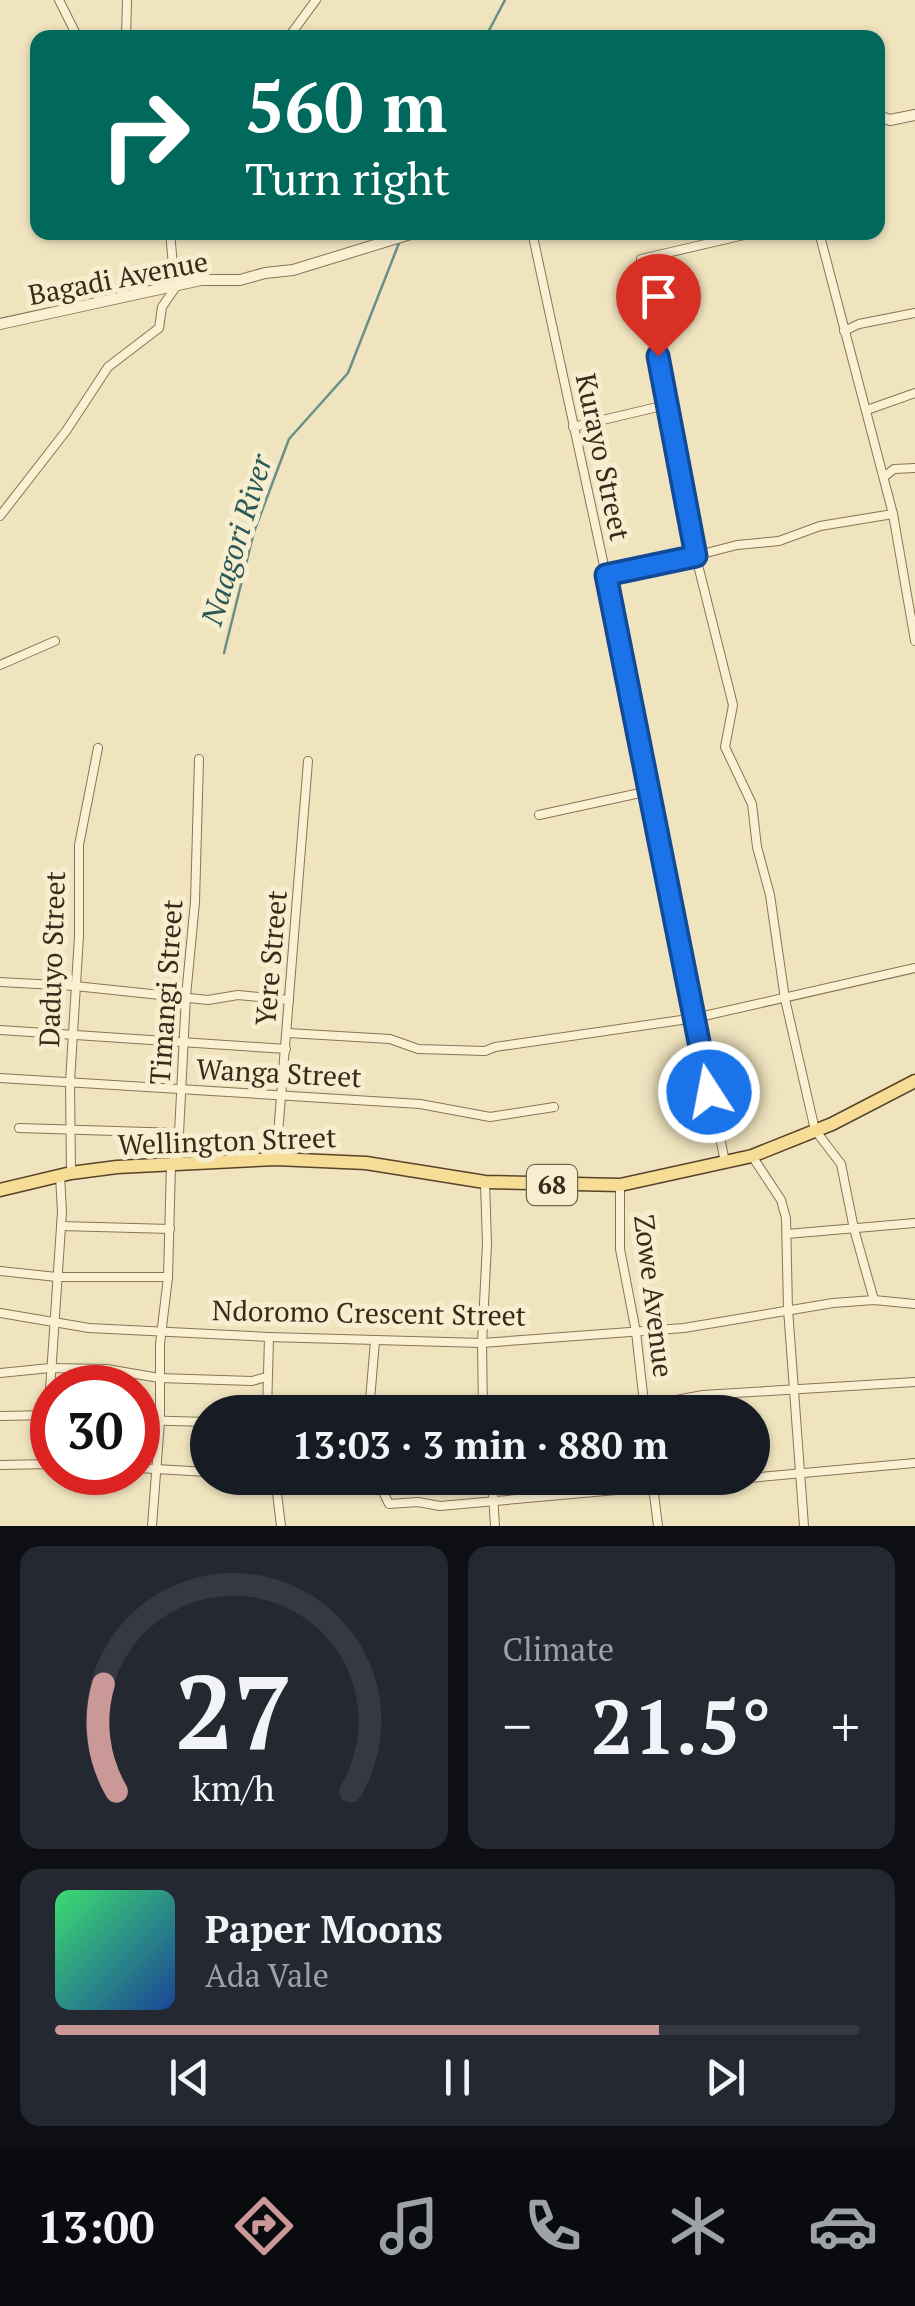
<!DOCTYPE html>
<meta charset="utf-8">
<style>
:root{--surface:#171b24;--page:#242831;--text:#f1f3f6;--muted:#9ea1a6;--line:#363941;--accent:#cb9898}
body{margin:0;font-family:"PT Serif",serif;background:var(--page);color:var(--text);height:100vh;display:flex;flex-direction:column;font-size:38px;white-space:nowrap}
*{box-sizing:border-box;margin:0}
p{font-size:32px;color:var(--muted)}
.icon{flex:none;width:55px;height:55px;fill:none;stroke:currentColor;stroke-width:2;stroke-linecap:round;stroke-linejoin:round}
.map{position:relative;height:1526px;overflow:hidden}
.drawer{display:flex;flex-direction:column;gap:20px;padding:20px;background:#0d0f14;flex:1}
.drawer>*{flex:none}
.top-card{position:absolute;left:30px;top:30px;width:855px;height:210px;border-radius:20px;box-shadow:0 2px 8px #0004;background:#00695c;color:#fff;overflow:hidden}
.speed{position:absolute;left:30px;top:1365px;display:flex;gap:20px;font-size:50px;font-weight:700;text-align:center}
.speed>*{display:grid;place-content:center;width:130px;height:130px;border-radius:50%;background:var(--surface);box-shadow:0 2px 8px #0004;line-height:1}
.speed .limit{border:15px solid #d22;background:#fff;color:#111}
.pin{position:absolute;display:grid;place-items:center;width:85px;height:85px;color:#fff;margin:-102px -42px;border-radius:50% 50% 50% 0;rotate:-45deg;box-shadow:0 0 10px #0007}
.pin .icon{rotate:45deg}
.me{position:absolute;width:110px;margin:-55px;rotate:349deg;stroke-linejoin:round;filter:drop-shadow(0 0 8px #0008)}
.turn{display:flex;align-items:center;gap:35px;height:210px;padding:0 50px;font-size:45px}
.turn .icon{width:130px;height:130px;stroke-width:2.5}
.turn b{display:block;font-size:70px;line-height:85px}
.big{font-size:75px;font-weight:700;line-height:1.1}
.drawer .card{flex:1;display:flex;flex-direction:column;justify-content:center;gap:15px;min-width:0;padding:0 35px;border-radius:20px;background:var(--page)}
.drawer .dial{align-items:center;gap:0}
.dial svg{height:260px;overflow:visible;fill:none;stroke:var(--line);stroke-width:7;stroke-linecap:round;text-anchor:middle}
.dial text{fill:var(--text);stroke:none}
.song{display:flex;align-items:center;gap:30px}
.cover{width:120px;height:120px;border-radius:15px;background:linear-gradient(135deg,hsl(140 70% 55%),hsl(220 70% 35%))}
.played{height:10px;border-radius:5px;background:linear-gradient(90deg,var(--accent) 75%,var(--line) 75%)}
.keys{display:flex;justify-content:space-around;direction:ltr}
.heat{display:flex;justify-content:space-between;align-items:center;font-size:55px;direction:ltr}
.drawer .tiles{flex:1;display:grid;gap:20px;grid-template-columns:1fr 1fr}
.card:last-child{grid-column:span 2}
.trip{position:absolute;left:190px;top:1395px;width:580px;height:100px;border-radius:50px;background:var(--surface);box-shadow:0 2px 8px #0004;font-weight:700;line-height:100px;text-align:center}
.tabs{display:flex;height:160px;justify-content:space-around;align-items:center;background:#090b0e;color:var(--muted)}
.tabs .icon{width:70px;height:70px}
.tabs .on{color:var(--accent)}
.tabs b{font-size:45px;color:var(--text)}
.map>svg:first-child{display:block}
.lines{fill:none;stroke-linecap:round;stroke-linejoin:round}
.stream{stroke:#699088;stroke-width:2.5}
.minor-casing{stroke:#8a7457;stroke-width:10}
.tertiary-casing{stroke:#8a7457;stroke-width:12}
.primary-casing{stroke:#57422b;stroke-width:15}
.minor{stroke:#faf1d3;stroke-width:8}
.tertiary{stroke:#faf1d3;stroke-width:10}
.primary{stroke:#f6dc94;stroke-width:12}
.route-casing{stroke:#114b97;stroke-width:25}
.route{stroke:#1a73e8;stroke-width:18}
.labels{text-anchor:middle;stroke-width:10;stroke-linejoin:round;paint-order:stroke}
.shield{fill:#f7eecf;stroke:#716652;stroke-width:2.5}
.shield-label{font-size:25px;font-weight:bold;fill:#382b1c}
.street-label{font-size:28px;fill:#382b1c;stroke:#f7eecf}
.water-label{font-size:30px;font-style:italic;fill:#2a5958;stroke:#f7eecf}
</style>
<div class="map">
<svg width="915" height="1526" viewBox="0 0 915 1526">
<rect width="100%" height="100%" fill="#f0e4bf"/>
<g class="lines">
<!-- stream -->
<g class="stream">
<polyline points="485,38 505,0"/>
<polyline points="224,653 254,532 289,439 348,373 399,243"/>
</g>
<!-- minor casing -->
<g class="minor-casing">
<g id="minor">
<polyline points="59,0 78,38"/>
<polyline points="126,38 127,0"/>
<polyline points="288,38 316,0"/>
<polyline points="532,232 606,575 725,1162"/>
<polyline points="811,232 820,236 893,514 915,641"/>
<polyline points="844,331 859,324 915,313"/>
<polyline points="666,405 656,345 655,293 641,259 757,232"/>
<polyline points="867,410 915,393"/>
<polyline points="573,427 666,405 683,478 696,557 733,705 725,747 752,804 757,847 770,895 785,999 815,1130 841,1164 854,1229 874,1300"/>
<polyline points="884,477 894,469 915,468"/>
<polyline points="0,516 66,431 108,367 159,328 162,307 175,288 170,232"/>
<polyline points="606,575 656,566 737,545 779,541 820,526 893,514"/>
<polyline points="0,665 55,641"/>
<polyline points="539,815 640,793 649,794"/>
<polyline points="0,982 75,986 208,1000 238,995 289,1000"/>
<polyline points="0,1030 286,1049"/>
<polyline points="288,1033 390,1039 418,1049 485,1051 495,1047 695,1018 915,968"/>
<polyline points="0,1078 420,1104 490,1117 554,1107"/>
<polyline points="19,1128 179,1133"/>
<polyline points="752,1156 781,1200 786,1218 788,1309 804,1526"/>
<polyline points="276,1159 308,761"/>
<polyline points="71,1173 70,1082 79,936 79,845 98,748"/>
<polyline points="620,1185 620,1249 636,1332 645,1412"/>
<polyline points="61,1226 170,1229"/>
<polyline points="787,1234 915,1223"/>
<polyline points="0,1271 57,1277 168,1277"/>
<polyline points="0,1313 89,1328 269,1337 482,1343 684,1328 833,1303 874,1300 915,1304"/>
<polyline points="0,1373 50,1368 107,1369 159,1378 252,1381 266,1377"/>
<polyline points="267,1412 269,1337"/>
<polyline points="369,1412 375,1341"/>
<polyline points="483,1412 482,1343 487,1244 485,1182"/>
<polyline points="613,1412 703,1395 915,1382"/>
<polyline points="0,1416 52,1415"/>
<polyline points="138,1420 208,1422"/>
<polyline points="45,1464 62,1212 60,1175"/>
<polyline points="0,1465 52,1464"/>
<polyline points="138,1468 208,1472"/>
<polyline points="267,1478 277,1493 281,1526"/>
<polyline points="285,1478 310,1478"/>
<polyline points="376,1478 389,1504 418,1502 440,1506 915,1463"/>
<polyline points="492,1478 495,1526"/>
<polyline points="652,1478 658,1526"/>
<polyline points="152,1526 160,1421 160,1344 168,1277 171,1165 178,1153 186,996 195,902 199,759"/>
</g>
</g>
<!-- tertiary casing -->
<g class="tertiary-casing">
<g id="tertiary">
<polyline points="878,116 890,120 915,115"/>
<polyline points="0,324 201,280 240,280 265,273 293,270 417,232"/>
</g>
</g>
<!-- primary casing -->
<g class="primary-casing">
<polyline id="primary" points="0,1190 71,1173 117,1167 276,1159 366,1163 485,1182 620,1185 752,1156 832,1124 915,1081"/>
</g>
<!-- minor -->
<use href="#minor" class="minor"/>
<!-- tertiary -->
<use href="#tertiary" class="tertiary"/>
<!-- primary -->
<use href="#primary" class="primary"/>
</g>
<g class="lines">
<!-- route casing -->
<g class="route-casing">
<polyline id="route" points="658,356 696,556 606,575 709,1092"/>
</g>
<!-- route -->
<use href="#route" class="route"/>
</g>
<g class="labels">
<!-- shield labels -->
<rect class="shield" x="527" y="1165" width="50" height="40" rx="8"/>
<g class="shield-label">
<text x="552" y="1194">68</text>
</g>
<!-- street labels -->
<g class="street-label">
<text transform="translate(118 278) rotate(-11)" y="10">Bagadi Avenue</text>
<text transform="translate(603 457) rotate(78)" y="10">Kurayo Street</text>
<text transform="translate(271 958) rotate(-85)" y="10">Yere Street</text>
<text transform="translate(52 959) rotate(-88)" y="10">Daduyo Street</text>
<text transform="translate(166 992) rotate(-86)" y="10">Timangi Street</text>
<text transform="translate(279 1073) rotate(3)" y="10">Wanga Street</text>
<text transform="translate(227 1141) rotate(-2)" y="10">Wellington Street</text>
<text transform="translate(654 1296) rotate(83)" y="10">Zowe Avenue</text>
<text transform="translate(369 1313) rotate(1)" y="10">Ndoromo Crescent Street</text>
</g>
<!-- water labels -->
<g class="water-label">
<text transform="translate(237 540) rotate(-73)" y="10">Naagori River</text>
</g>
</g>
</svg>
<div class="speed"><div class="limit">30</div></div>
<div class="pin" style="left:658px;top:356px;background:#d93025"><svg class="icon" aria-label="arrive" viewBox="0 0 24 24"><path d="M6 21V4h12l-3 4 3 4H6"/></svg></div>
<svg class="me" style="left:709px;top:1092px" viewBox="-20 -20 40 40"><circle r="17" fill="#1a73e8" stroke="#fff" stroke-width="3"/><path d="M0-11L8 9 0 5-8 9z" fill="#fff"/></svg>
<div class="trip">13:03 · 3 min · 880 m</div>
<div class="top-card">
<div class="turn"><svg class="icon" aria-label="right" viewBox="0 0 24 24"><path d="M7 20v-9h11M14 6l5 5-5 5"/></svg><div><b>560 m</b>Turn right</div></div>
</div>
</div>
<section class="drawer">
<div class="tiles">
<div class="card dial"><svg viewBox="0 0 100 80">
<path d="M14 69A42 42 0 1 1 86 69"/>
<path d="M14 69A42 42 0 0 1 10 36" stroke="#cb9898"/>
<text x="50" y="56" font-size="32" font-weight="700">27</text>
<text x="50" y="72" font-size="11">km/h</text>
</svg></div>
<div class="card"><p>Climate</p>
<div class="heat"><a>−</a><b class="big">21.5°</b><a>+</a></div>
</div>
<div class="card">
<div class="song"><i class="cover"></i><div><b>Paper Moons</b><p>Ada Vale</p></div></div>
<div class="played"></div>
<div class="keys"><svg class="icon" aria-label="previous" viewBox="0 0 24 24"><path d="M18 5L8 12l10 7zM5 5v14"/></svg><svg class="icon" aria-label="pause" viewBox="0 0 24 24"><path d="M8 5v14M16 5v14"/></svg><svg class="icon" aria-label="next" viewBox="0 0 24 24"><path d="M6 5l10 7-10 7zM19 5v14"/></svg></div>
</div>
</div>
</section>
<nav class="tabs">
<b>13:00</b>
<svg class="icon on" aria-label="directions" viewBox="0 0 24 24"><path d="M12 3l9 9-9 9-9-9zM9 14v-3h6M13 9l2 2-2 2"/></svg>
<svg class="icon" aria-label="music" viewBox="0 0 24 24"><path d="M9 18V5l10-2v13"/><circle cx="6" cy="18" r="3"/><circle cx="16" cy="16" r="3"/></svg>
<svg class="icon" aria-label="phone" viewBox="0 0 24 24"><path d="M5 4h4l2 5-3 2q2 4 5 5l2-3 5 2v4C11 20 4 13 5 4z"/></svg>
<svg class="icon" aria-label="climate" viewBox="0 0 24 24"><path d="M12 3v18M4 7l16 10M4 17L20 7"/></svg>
<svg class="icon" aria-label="car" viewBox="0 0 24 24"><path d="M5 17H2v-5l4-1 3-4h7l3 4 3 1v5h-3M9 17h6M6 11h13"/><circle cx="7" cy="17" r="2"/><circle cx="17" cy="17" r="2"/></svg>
</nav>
